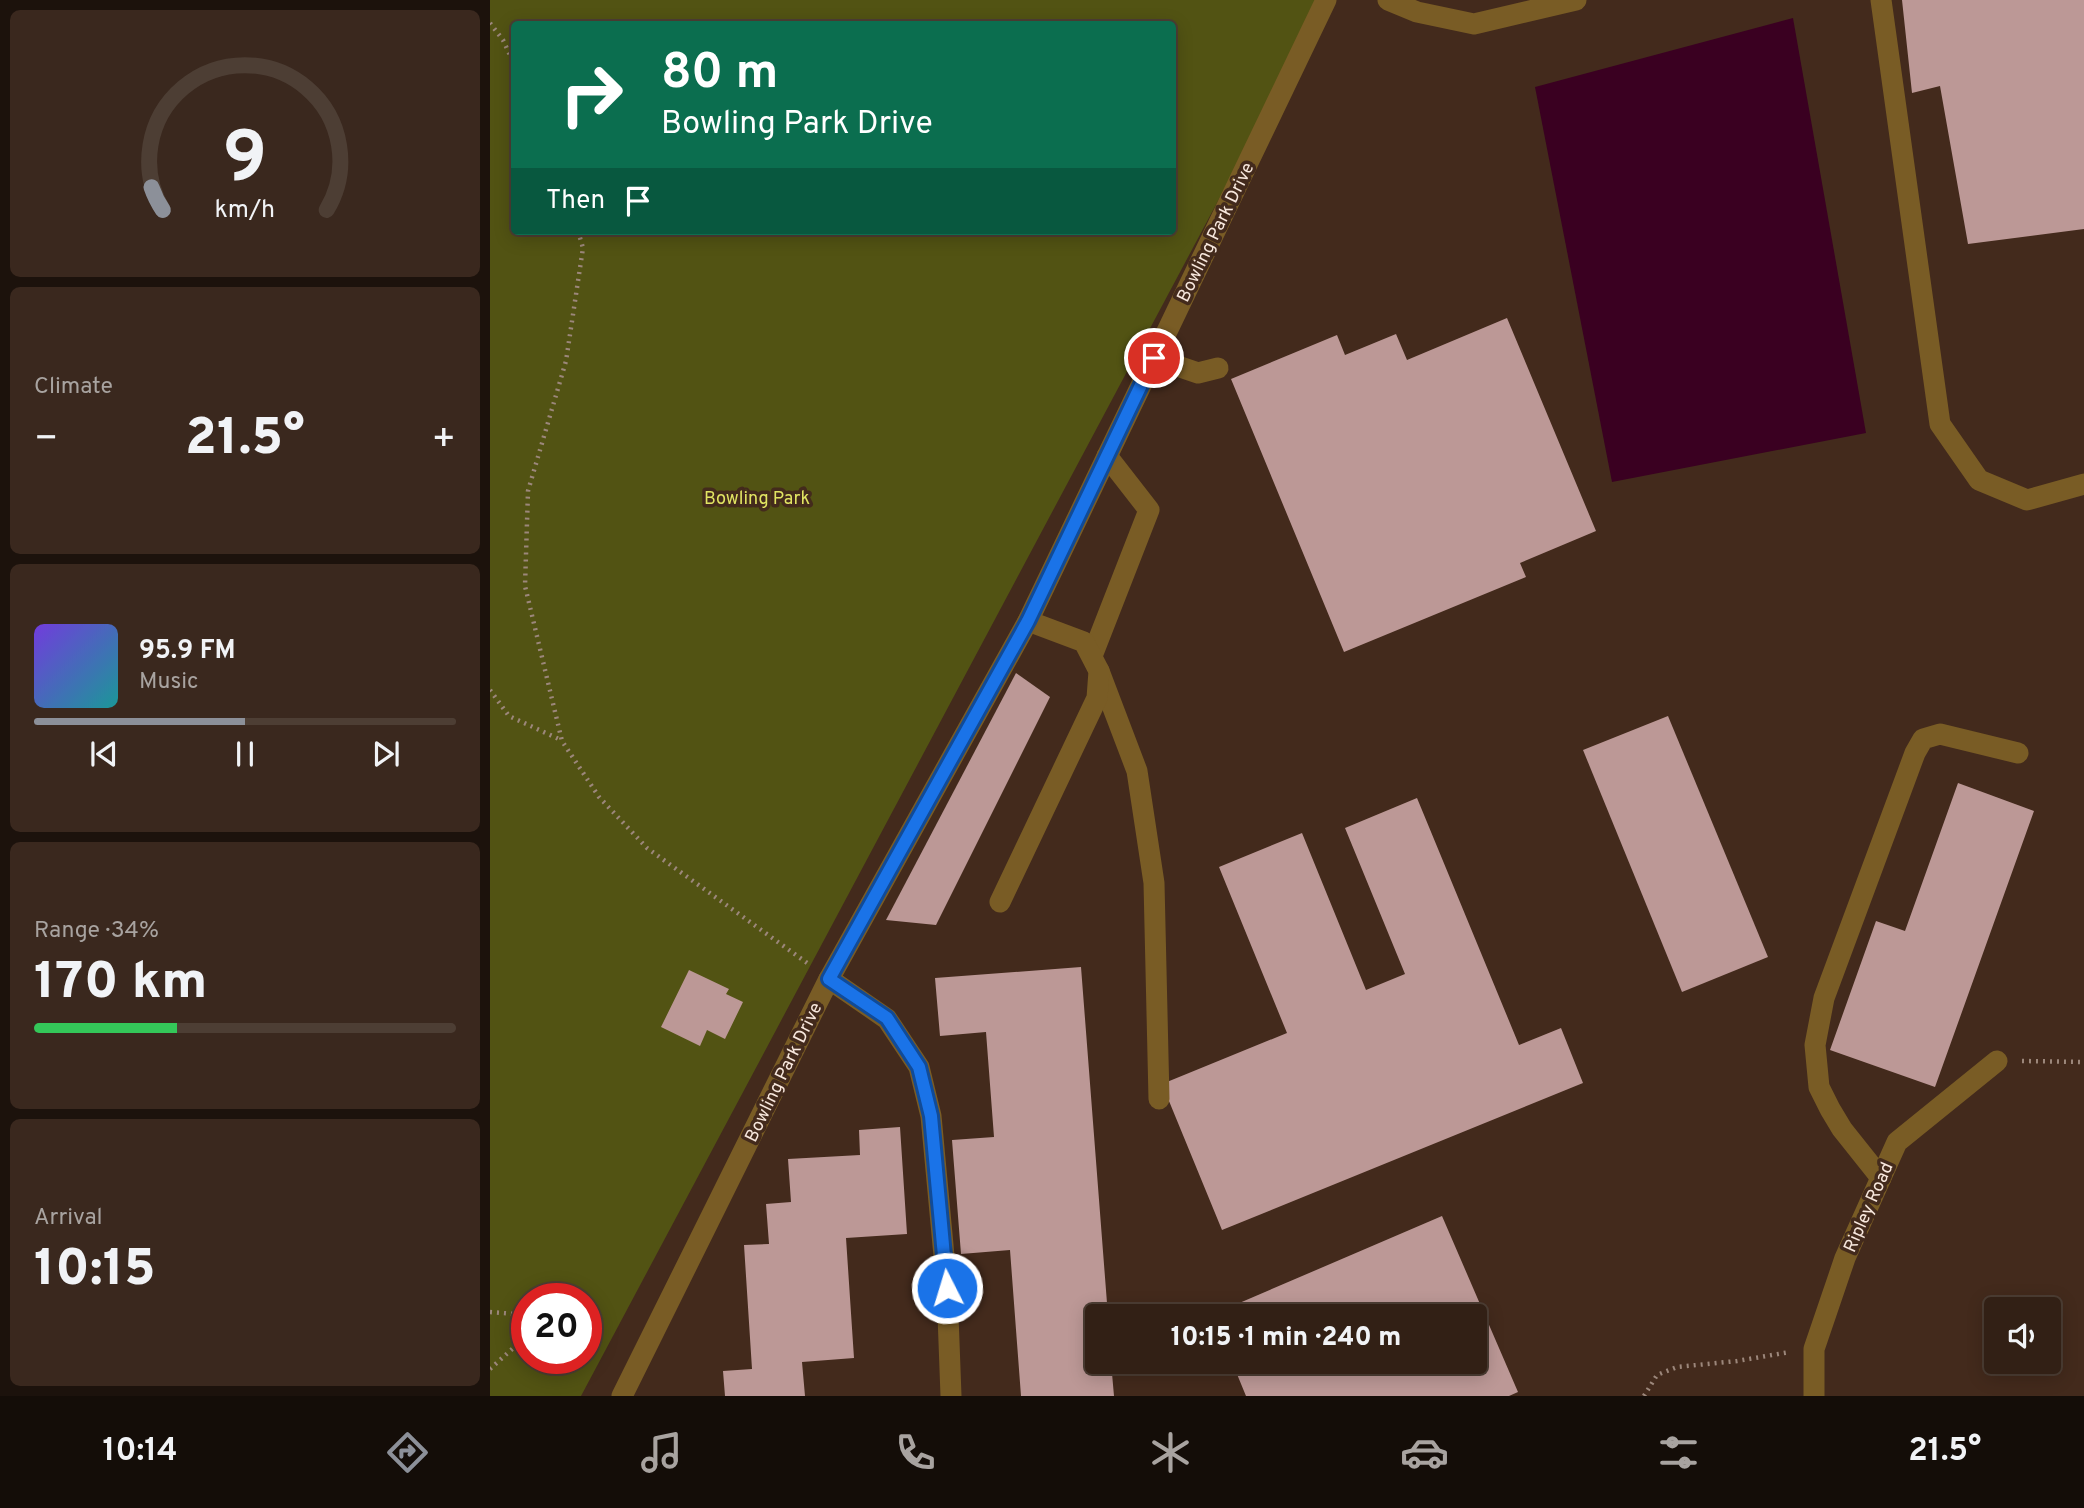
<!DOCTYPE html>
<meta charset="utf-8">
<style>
:root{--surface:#322015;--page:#3a281e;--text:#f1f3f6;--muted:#a8a3a0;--line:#4d3e34;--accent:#8c9099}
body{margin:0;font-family:Overpass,sans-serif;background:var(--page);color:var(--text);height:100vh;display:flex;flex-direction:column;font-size:26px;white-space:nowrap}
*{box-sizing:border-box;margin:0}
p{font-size:23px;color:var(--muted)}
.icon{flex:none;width:38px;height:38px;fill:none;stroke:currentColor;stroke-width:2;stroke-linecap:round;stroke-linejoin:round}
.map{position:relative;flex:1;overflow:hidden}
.sheet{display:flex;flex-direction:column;gap:10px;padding:10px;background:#1c120c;width:490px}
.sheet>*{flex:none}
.top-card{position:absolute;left:21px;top:21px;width:665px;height:214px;border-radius:7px;box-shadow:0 4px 18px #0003,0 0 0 2px var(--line);background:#0b6e4f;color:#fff;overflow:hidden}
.buttons{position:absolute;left:1494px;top:1297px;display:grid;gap:14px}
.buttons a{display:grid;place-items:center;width:77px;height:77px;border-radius:7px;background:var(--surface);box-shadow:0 4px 18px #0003,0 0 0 2px var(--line);font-size:35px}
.speed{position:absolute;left:21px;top:1283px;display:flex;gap:14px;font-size:35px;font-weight:700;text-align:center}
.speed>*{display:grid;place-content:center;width:91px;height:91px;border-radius:50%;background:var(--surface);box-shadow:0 4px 18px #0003,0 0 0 2px var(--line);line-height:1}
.speed .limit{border:10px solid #d22;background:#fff;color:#111}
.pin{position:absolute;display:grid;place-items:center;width:60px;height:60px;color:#fff;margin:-30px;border:4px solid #fff;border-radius:50%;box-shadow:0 2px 7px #0007}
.me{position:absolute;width:77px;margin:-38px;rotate:355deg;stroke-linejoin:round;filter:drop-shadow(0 0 5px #0008)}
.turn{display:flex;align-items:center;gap:24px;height:147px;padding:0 35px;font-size:32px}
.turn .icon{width:91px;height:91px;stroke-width:2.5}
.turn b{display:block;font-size:49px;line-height:60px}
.then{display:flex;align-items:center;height:66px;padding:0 35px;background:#0003;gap:14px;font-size:26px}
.big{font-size:52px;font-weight:800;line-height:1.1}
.sheet .widget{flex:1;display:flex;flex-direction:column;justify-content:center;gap:10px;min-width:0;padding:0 24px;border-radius:10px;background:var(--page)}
.sheet .dial{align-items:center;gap:0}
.dial svg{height:182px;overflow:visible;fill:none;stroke:var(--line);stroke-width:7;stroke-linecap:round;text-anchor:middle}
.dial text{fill:var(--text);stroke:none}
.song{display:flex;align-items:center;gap:21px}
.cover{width:84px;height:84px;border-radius:10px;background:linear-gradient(135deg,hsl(260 70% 55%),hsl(180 70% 35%))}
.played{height:7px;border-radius:4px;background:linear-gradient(90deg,var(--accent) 50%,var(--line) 50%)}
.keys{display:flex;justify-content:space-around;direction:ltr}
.heat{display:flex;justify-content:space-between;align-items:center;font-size:38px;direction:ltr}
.charge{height:10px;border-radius:5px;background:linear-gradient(90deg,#34c759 34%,var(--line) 0)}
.trip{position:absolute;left:595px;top:1304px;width:402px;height:70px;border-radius:7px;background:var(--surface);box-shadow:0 4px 18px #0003,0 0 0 2px var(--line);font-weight:800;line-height:70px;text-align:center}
.tab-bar{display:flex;height:112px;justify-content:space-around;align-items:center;background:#140d08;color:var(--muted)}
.tab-bar .icon{width:49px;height:49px}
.tab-bar .active{color:var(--accent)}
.tab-bar b{font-size:32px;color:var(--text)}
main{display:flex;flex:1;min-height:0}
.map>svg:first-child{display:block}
.green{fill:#525313;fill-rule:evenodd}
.water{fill:#3a0021}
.building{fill:#bc9896}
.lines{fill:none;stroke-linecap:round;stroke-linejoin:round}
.path{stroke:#9c877b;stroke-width:4.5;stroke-dasharray:2 5;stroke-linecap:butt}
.minor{stroke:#795c25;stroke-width:21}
.route-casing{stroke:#114b97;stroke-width:18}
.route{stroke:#1a73e8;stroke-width:12}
.labels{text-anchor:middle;stroke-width:7;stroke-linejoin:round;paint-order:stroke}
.street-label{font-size:18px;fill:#f7e7dd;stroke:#432a1c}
.park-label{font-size:18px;fill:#e1e462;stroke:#432a1c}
</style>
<main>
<section class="sheet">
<div class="widget dial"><svg viewBox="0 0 100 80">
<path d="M14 69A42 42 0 1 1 86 69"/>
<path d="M14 69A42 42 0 0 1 9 59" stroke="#8c9099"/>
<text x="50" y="56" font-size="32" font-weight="700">9</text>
<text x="50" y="72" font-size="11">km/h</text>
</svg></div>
<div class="widget"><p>Climate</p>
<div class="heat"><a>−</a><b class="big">21.5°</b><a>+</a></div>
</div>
<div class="widget">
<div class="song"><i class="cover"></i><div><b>95.9 FM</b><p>Music</p></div></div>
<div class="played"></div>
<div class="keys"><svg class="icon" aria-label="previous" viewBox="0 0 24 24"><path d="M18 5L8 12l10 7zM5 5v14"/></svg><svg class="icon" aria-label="pause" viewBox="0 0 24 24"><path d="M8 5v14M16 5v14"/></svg><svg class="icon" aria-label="next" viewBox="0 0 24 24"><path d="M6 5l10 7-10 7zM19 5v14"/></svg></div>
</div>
<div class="widget"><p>Range · 34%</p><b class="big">170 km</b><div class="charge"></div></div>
<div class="widget"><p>Arrival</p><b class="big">10:15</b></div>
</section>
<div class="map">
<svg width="1594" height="1396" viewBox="0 0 1594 1396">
<rect width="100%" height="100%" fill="#432a1c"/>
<!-- green -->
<path class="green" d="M 0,0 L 835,0 L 91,1396 L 0,1396 ZM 24,24 L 682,24 L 682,231 L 24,231 ZM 37,1298 L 96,1298 L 96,1358 L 37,1358 Z"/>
<!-- water -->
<polygon class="water" points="1303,18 1376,433 1122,482 1045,87"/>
<!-- building -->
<g class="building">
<polygon points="1412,0 1594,0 1594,229 1478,244 1450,86 1422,93"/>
<polygon points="1017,318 1106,531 1030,563 1036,577 854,652 741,379 847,335 855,355 906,334 917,360"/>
<polygon points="526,673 560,697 446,925 396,920"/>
<polygon points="1178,716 1278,957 1192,992 1093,750"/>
<polygon points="1468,783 1544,811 1445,1087 1340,1050 1386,921 1415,931"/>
<polygon points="927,798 1029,1045 1071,1028 1093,1083 732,1230 672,1084 797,1033 729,867 812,833 876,990 915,974 855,828"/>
<polygon points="591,967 618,1316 607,1316 607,1362 621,1362 624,1396 531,1396 520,1250 471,1254 462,1140 504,1137 496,1032 450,1036 445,978"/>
<polygon points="199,970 239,989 236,994 253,1002 235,1039 217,1030 210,1046 171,1027"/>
<polygon points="410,1127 417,1234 356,1238 364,1358 312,1362 315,1396 235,1396 233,1371 262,1369 254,1245 279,1244 276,1204 301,1202 298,1159 370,1155 369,1130"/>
<polygon points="952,1216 1028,1392 1019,1396 756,1396 742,1362 985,1362 985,1316 719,1316"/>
</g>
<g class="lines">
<!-- path -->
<g class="path">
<polyline points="0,23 13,40 24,64"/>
<polyline points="88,231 93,248 76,361 38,491 35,586 72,741 109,797 157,848 320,965"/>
<polyline points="0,690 19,716 71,740"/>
<polyline points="1532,1061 1594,1062"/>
<polyline points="0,1312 37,1315"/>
<polyline points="0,1369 30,1342 37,1333"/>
<polyline points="1154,1396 1167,1375 1187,1367 1247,1361 1300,1352"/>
</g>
<!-- minor -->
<g class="minor">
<polyline points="898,0 927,12 984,24 1086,0"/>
<polyline points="1391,0 1450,424 1489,480 1537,500 1594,484"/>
<polyline points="664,358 708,373 728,368"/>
<polyline points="602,656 659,510 617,456"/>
<polyline points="609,671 647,771 664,883 669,1099"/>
<polyline points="510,902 607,698 609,671 594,642 538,621"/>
<polyline points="339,979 397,1019 429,1067 441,1116 457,1288 461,1396"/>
<polyline points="1391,1178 1352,1129 1340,1109 1329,1087 1325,1045 1334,998 1425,753 1433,739 1450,734 1528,753"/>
<polyline points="132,1396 339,979 538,621 836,0"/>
<polyline points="1324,1396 1324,1349 1355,1258 1407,1142 1507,1061"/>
</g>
</g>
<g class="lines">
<!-- route casing -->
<g class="route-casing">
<polyline id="route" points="457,1288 441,1116 429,1067 397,1018 339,979 538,621 664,358"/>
</g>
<!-- route -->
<use href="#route" class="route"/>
</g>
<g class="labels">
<!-- street labels -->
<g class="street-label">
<text transform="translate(725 232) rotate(-64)" y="6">Bowling Park Drive</text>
<text transform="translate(293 1072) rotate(-64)" y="6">Bowling Park Drive</text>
<text transform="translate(1378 1207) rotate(-66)" y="6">Ripley Road</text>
</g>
<!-- park labels -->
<g class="park-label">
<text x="267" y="504">Bowling Park</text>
</g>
</g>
</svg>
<div class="buttons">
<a><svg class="icon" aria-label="sound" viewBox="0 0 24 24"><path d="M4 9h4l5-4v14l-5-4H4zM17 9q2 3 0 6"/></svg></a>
</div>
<div class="speed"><div class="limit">20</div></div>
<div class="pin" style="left:664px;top:358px;background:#d93025"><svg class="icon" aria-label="arrive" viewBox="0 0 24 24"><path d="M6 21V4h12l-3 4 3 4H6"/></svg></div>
<svg class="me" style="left:457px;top:1288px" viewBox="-20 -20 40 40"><circle r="17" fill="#1a73e8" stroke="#fff" stroke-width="3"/><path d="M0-11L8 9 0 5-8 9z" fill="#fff"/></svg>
<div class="trip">10:15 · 1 min · 240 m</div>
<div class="top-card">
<div class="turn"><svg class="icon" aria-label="right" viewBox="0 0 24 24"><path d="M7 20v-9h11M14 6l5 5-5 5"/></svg><div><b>80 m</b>Bowling Park Drive</div></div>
<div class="then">Then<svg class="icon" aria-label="arrive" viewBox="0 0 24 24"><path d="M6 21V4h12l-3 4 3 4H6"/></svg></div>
</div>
</div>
</main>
<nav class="tab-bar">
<b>10:14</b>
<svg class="icon active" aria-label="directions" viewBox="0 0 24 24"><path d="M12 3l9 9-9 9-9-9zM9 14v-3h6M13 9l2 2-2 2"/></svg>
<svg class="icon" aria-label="music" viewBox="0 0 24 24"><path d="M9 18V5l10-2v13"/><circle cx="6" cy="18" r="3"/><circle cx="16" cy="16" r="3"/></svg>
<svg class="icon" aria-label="phone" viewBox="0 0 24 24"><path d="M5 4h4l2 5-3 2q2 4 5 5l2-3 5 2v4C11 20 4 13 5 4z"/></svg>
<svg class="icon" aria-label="climate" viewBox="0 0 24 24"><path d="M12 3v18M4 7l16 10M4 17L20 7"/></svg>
<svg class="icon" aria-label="car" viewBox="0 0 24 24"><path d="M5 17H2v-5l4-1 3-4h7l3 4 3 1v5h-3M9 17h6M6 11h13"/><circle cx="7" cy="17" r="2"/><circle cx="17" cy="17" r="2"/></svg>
<svg class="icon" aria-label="filters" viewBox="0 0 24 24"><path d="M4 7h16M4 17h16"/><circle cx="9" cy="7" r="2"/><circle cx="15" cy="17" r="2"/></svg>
<b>21.5°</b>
</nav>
